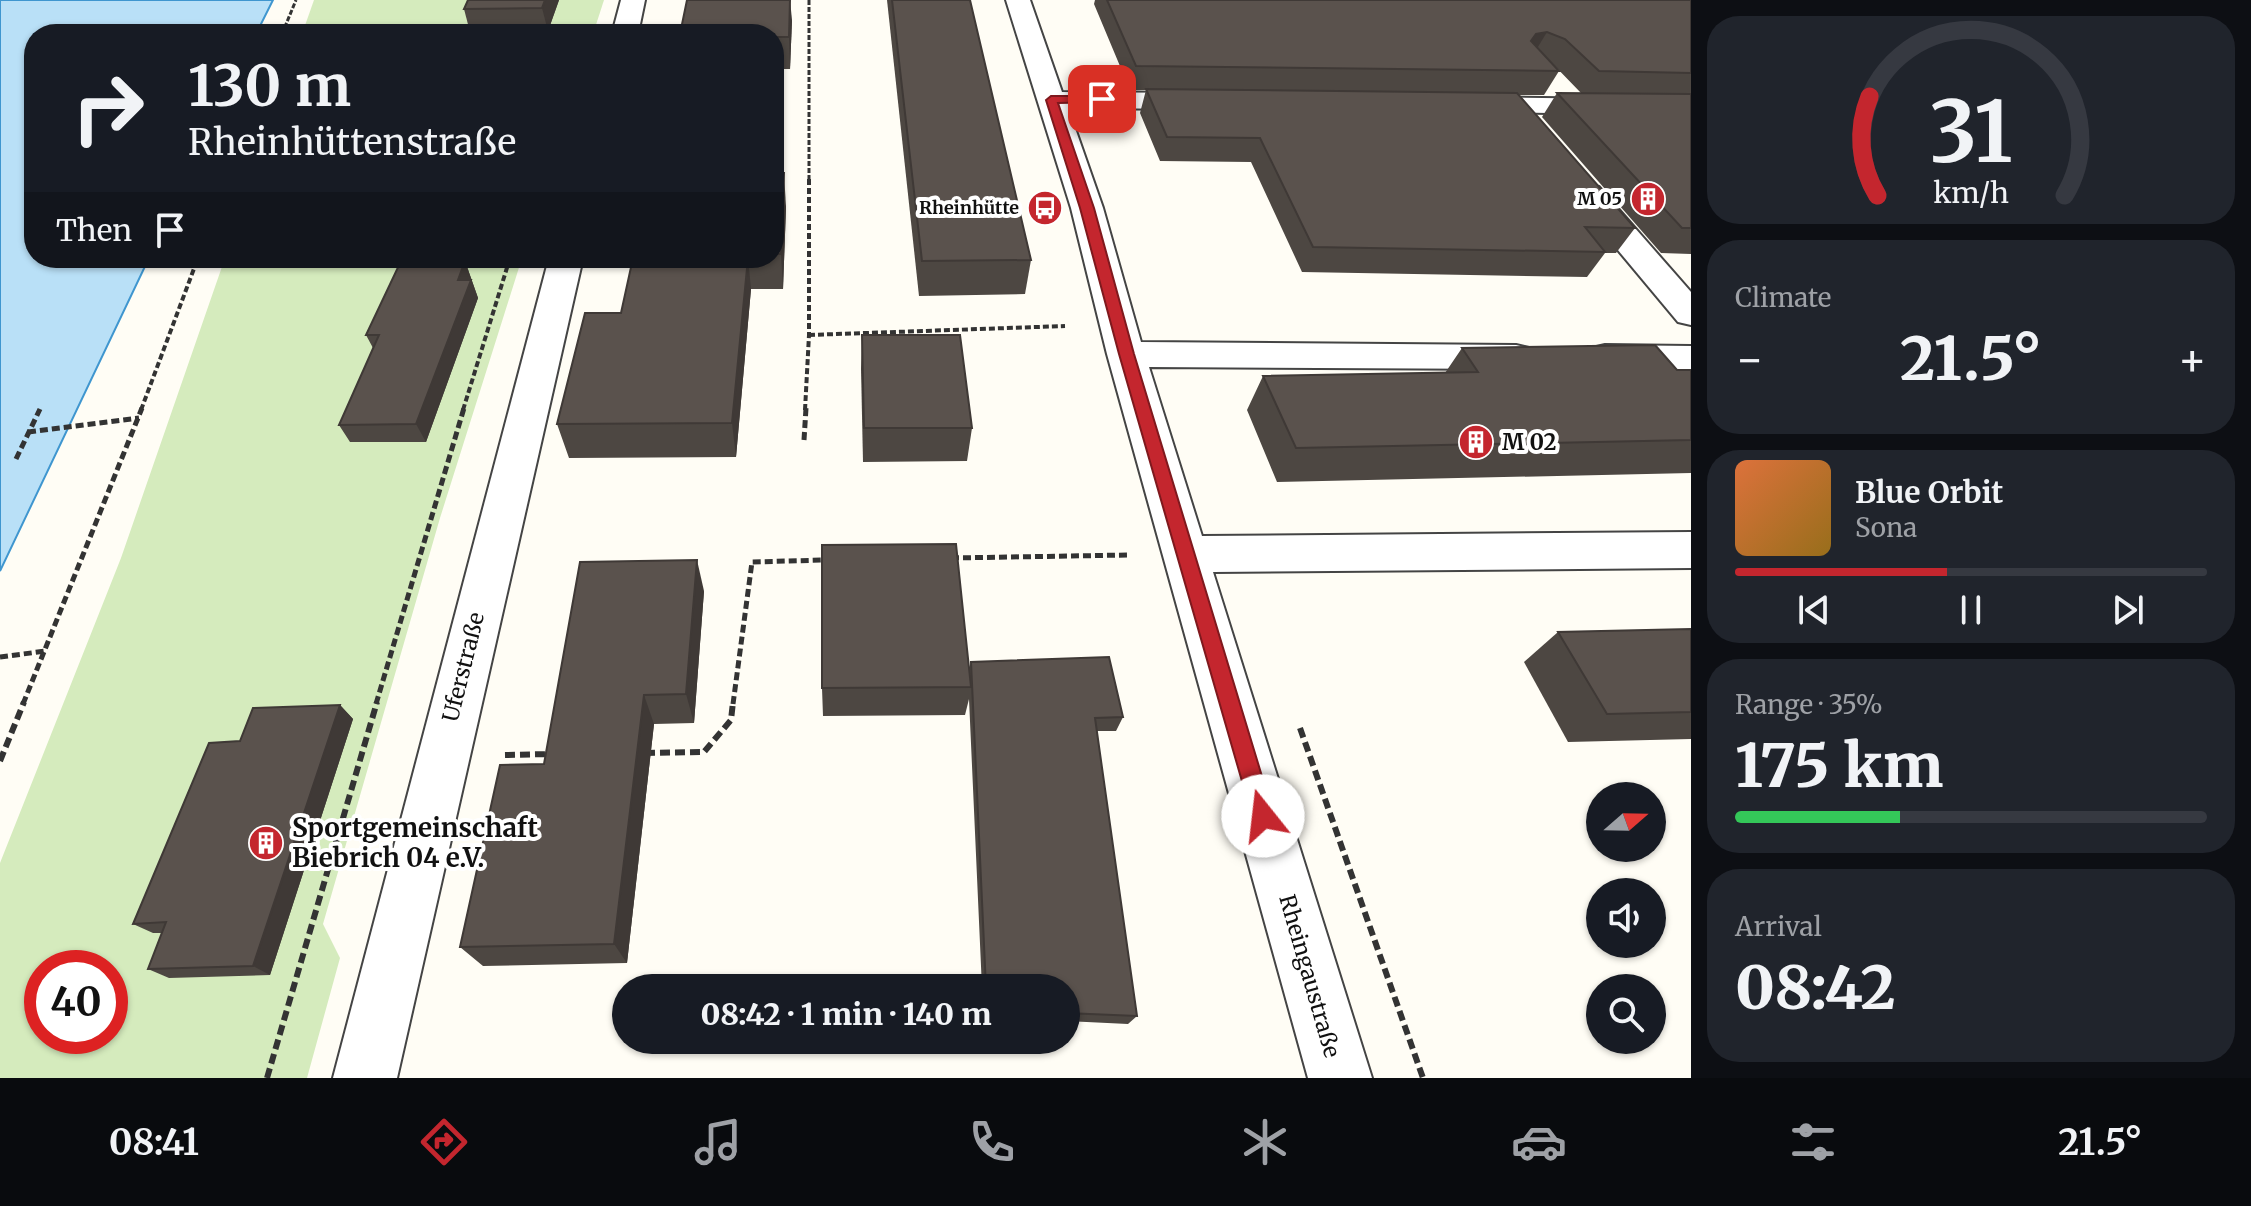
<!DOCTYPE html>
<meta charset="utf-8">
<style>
:root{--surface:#171b24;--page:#20242c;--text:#f1f3f6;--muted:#9ea1a6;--line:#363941;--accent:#c4262e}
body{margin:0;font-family:Merriweather,serif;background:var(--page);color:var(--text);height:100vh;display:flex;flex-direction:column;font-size:30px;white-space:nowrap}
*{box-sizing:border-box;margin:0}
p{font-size:26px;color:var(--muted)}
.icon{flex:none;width:44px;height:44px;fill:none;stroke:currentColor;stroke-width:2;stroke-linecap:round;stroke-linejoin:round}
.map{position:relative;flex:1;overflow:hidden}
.sheet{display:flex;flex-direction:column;gap:16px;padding:16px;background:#0d0f14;width:560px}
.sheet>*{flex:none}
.hud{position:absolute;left:24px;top:24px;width:760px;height:244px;border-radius:32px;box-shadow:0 2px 6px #0004;background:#171b24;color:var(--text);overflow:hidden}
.needle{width:52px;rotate:70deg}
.controls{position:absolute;left:1586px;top:782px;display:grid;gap:16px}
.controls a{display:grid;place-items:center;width:80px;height:80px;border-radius:50%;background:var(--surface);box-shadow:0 2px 6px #0004;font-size:40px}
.speed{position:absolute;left:24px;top:950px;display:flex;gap:16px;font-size:40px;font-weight:700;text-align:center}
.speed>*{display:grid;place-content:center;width:104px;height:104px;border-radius:50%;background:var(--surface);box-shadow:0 2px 6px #0004;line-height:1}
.speed .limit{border:12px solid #d22;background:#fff;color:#111}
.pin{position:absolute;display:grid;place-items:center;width:68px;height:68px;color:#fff;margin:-34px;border-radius:16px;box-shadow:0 4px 12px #0006}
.me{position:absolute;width:88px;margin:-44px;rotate:344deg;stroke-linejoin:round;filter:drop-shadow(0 0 6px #0008)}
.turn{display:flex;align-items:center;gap:28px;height:168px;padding:0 32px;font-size:36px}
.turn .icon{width:104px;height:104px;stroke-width:2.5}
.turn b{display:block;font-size:56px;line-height:68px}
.then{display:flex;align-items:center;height:76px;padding:0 32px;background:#0003;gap:16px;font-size:30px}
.big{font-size:60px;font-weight:800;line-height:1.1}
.sheet .widget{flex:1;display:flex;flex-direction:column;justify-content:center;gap:12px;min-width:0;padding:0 28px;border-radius:32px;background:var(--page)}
.sheet .dial{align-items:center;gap:0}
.dial svg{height:208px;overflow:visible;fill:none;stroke:var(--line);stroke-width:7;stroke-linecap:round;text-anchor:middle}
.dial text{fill:var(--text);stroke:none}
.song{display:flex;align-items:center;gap:24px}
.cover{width:96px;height:96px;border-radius:12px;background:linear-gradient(135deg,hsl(20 70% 55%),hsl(40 70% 35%))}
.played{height:8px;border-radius:4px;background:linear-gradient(90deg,var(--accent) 45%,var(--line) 45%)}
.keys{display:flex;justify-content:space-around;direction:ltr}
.heat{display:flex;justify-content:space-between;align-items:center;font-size:44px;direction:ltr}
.charge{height:12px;border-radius:6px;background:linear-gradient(90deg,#34c759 35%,var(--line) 0)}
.trip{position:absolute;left:612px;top:974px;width:468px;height:80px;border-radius:40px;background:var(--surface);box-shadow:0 2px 6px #0004;font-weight:800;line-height:80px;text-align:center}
.menu{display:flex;height:128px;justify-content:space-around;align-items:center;background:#090b0e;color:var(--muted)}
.menu .icon{width:56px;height:56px}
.menu .on{color:var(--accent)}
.menu b{font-size:36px;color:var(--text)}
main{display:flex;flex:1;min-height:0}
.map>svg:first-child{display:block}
.green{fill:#d5ebbd;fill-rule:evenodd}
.water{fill:#b9e0f7;stroke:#3f96cf;stroke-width:2}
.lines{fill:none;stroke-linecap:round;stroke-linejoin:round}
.minor-casing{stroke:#444;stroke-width:4}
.path-far3{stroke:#333;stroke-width:3;stroke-dasharray:5 2;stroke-linecap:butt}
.path-far2{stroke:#333;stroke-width:4;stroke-dasharray:6 3;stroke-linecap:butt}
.path-far1{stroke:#333;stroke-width:5;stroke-dasharray:8 4;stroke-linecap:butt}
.path{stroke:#333;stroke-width:6;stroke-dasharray:10 5;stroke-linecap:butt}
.minor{fill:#fff;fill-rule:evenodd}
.wall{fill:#4d4742}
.shaded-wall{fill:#3f3936}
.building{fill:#5a524d;stroke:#3f3936;stroke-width:2}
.route{fill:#c4262e;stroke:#7f191e;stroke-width:2}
.labels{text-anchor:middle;stroke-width:8;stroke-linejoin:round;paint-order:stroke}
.far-poi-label{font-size:18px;font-weight:bold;fill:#111;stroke:#fff;text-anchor:end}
.poi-label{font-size:22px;font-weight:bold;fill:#111;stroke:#fff;text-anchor:start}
.street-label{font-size:22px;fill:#111;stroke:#fff}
.near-poi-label{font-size:26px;font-weight:bold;fill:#111;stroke:#fff;text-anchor:start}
</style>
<main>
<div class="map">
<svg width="1691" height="1078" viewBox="0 0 1691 1078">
<rect width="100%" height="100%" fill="#fffdf5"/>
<!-- green -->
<g class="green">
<polygon points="314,0 604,0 593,34 302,34"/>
<path d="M 225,258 L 522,258 L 440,518 L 323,924 L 340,958 L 307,1078 L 0,1078 L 0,863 L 121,558 ZM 42,968 L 110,968 L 110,1036 L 42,1036 Z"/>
</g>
<!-- water -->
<polygon class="water" points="0,0 273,0 256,34 34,34 34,258 149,258 0,571"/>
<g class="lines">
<!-- minor casing -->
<g class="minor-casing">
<g id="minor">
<polygon points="621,0 645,0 638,34 612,34"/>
<polygon points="1006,0 1030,0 1062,92 1201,93 1211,95 1215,101 1211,107 1201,109 1068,108 1103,208 1141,342 1516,345 1529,348 1535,357 1529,366 1516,369 1149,367 1202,536 1691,532 1691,568 1213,572 1372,1078 1308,1078 1107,354 1071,208"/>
<polygon points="1469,97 1691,100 1691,116 1459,111 1455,105 1459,99"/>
<polygon points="1588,185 1599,187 1691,292 1691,325 1678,322 1577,201 1572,194 1577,187"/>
<polygon points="549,258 583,258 397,1078 333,1078"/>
<polygon points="1605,345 1691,346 1691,370 1605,369 1592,366 1586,357 1592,348"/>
</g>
</g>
<!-- path-far3 -->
<g class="path-far3">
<polyline points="809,0 809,181"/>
<polyline points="282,34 296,0"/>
</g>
<!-- path-far2 -->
<g class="path-far2">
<polyline points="809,335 1065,326"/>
<polyline points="141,410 198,258"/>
<polyline points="463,410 510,258"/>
<polyline points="805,410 809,335 809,179"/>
</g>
<!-- path-far1 -->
<g class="path-far1">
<polyline points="28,432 139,418"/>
<polyline points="804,440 806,408"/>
<polyline points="16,459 40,409"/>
<polyline points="951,558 1129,555"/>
<polyline points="0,657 46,651"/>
<polyline points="23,704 142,408"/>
<polyline points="376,704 464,408"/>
<polyline points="733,704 752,562 825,560"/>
</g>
<!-- path -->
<g class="path">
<polyline points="1300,728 1423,1078"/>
<polyline points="645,753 704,752 731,720 733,702"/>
<polyline points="505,755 551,754"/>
<polyline points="0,761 24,702"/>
<polyline points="267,1078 377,702"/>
</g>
<!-- minor -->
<use href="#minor" class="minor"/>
</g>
<!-- wall -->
<g class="wall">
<polygon points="468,0 559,0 548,31 470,32 464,9"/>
<polygon points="887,0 970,0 1031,260 1025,294 919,296"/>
<polygon points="1095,0 1691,0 1691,254 1661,253 1542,117 1557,93 1581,93 1551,62 1559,71 1544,95 1518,95 1635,228 1616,253 1605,253 1587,277 1302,272 1251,162 1160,161 1140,113 1146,90 1130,90 1094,4"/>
<polygon points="792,20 790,69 774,69 774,34"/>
<polygon points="774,173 786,207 783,289 751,289 736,457 569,458 557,424 621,313 633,258 774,258"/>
<polygon points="465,261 478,298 426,442 350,442 339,425 373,348 366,335"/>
<polygon points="862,335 972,428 967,461 863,462 861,369"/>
<polygon points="1462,348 1677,370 1691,370 1691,473 1277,482 1247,410 1263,376 1445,373"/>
<polygon points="704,591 694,723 654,724 627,963 483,966 460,947 544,764"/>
<polygon points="1691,629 1691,739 1568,742 1524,662 1558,632"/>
<polygon points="971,662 1123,717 1116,731 1097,731 1137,1016 1128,1024 1066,1021 1066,988 982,988 969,699 965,715 823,716 822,688 969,668"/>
<polygon points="340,705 353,719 270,975 169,978 148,969 162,933 153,933 133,924"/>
</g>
<!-- shaded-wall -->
<g class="shaded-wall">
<polygon points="545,0 559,0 548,31 542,8"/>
<polygon points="790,0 792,20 790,69 789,37"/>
<polygon points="1547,32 1533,55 1522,57 1536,34"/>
<polygon points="784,173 786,207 783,289 781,254"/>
<polygon points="748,258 751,289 736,457 732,423"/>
<polygon points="465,261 478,298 426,442 416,424 458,280"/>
<polygon points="697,560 704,591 694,723 686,694"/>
<polygon points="644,695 654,724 627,963 614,944"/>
<polygon points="340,705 353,719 270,975 253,966"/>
</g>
<!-- building -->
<g class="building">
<polygon points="468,0 545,0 542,8 464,9"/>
<polygon points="687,0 790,0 789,37 774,37 774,34 680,34"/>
<polygon points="892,0 970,0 1031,260 922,261"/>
<polygon points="1107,0 1691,0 1691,73 1599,71 1565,39 1547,32 1536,34 1531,41 1559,71 1136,66"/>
<polygon points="1146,89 1517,93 1635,228 1585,227 1605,252 1313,247 1260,138 1167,137"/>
<polygon points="1557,93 1691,94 1691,228 1682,228"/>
<polygon points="774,173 784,173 781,254 774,254"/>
<polygon points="633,258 748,258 732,423 557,424 585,313 621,313"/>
<polygon points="401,261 465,261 458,280 471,280 416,424 339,425 379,335 366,335"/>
<polygon points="862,335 960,335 972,428 864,428"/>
<polygon points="1655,345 1677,370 1691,370 1691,440 1296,448 1263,376 1478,372 1462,348"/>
<polygon points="956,544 971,687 822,688 822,545"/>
<polygon points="697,560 686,694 644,695 614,944 460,947 500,765 544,764 580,562"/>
<polygon points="1691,629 1691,712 1607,714 1558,632"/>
<polygon points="1109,657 1123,717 1095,718 1137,1016 1066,1013 1066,988 986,988 971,662"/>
<polygon points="340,705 253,966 148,969 166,922 133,924 209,743 240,741 253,708"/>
</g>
<!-- route -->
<polygon class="route" points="1102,96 1108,99 1106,102 1058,103 1094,208 1134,354 1274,816 1271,824 1263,827 1255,824 1252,816 1119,354 1080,208 1046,100 1051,96"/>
<!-- icons -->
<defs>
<g id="building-disc" transform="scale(1.8)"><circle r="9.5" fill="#c4262e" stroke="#fff"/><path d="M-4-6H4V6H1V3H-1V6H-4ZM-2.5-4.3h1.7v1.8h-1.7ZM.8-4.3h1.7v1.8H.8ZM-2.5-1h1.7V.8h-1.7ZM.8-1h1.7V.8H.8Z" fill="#fff"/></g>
<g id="bus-disc" transform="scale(1.8)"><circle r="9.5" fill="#c4262e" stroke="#fff"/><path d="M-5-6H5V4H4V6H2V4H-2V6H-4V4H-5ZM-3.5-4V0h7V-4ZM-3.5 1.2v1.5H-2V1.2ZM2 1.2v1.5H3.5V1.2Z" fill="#fff"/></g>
</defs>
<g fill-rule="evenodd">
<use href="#building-disc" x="1648" y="199"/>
<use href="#bus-disc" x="1045" y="208"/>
<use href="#building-disc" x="1476" y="442"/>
<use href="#building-disc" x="266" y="843"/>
</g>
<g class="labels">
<!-- far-poi labels -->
<g class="far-poi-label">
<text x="1622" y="205">M 05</text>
<text x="1019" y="214">Rheinhütte</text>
</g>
<!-- poi labels -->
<g class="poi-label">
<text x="1502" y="450">M 02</text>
</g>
<!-- street labels -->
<g class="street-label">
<text transform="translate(463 667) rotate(-76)" y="8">Uferstraße</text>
<text transform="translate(1310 976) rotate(74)" y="8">Rheingaustraße</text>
</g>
<!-- near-poi labels -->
<g class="near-poi-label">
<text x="292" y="837">Sportgemeinschaft<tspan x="292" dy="30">Biebrich 04 e.V.</tspan></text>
</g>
</g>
</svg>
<div class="controls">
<a><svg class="needle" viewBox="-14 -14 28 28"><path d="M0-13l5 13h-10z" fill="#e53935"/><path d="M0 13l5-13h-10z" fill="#9ea1a6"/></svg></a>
<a><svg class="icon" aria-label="sound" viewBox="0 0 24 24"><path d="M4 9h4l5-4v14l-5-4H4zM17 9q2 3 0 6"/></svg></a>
<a><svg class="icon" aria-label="search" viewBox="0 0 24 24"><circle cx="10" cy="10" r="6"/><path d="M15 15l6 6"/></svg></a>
</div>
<div class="speed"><div class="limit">40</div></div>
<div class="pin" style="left:1102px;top:99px;background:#d93025"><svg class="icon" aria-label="arrive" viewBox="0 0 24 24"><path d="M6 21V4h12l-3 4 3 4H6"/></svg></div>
<svg class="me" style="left:1263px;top:816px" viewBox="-20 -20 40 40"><circle r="19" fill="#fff"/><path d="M0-13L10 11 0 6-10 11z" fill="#c4262e"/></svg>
<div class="trip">08:42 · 1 min · 140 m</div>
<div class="hud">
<div class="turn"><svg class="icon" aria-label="right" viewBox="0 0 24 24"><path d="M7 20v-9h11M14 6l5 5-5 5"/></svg><div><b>130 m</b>Rheinhüttenstraße</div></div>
<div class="then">Then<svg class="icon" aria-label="arrive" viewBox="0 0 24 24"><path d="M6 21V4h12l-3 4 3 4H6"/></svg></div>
</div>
</div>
<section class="sheet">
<div class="widget dial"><svg viewBox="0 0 100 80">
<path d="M14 69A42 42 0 1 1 86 69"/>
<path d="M14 69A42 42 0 0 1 11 31" stroke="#c4262e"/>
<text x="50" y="56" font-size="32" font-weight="700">31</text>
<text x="50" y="72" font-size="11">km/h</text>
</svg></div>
<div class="widget"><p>Climate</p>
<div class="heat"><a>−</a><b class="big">21.5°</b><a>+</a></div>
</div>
<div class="widget">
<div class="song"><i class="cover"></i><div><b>Blue Orbit</b><p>Sona</p></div></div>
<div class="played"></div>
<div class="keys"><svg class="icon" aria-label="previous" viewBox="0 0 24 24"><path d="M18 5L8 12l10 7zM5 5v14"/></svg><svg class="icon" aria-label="pause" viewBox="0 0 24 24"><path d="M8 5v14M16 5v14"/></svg><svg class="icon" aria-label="next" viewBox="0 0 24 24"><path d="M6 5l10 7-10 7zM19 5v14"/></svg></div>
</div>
<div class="widget"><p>Range · 35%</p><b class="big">175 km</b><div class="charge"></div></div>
<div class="widget"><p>Arrival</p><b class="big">08:42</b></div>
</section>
</main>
<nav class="menu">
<b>08:41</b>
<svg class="icon on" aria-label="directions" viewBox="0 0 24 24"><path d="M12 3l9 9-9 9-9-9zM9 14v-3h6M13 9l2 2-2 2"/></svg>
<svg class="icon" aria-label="music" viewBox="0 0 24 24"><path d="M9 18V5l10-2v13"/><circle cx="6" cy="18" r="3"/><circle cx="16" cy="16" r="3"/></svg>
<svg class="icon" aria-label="phone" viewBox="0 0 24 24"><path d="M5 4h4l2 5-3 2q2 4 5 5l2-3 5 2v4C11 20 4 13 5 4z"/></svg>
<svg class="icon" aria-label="climate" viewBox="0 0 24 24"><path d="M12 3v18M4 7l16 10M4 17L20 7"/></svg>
<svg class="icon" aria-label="car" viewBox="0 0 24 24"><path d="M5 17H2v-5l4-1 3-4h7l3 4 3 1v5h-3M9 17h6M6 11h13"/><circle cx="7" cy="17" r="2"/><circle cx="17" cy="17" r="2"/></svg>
<svg class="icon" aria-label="filters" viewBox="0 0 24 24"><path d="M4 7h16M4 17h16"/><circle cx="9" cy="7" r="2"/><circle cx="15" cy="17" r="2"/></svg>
<b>21.5°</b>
</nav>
